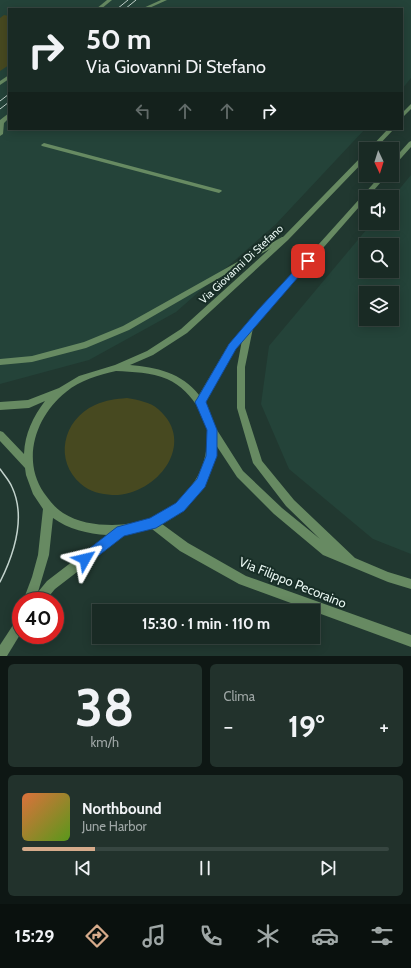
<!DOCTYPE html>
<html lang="it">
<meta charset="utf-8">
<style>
:root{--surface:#192a24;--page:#22322c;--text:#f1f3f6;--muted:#9fa7a6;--line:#374641;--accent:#d6ab8b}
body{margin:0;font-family:Cabin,sans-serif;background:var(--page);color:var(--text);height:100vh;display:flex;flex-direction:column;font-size:15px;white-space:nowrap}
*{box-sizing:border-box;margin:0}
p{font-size:13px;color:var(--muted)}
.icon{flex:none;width:22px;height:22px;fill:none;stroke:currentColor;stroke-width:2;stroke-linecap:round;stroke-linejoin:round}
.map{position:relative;height:656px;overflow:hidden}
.panel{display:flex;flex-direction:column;gap:8px;padding:8px;background:#0e1714;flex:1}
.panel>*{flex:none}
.banner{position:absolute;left:8px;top:8px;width:395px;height:122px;border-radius:0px;box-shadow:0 2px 10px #0003,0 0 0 1px var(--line);background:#192a24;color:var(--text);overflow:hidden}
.needle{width:26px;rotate:176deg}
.fabs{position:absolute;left:359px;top:142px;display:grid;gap:8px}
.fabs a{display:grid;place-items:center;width:40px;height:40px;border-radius:0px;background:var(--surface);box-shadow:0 2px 10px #0003,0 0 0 1px var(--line);font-size:20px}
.speed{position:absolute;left:12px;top:592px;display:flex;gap:8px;font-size:20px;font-weight:700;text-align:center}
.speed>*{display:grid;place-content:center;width:52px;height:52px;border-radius:50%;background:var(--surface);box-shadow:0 2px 10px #0003,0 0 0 1px var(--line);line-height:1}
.speed .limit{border:6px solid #d22;background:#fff;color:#111}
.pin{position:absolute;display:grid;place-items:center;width:34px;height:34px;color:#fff;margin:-17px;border-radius:8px;box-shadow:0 2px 6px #0006}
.me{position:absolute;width:44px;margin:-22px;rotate:53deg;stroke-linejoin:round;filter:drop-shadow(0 0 3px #0008)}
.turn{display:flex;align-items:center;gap:14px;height:84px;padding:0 12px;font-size:18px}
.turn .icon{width:52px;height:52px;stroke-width:2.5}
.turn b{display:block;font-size:28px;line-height:34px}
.lanes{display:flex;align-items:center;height:38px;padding:0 12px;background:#0003;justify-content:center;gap:20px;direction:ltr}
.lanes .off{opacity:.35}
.big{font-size:30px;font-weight:800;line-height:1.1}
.panel .tile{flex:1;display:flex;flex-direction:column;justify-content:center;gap:6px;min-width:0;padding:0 14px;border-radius:6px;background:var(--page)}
.panel .dial{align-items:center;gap:0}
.dial b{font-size:52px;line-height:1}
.song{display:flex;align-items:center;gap:12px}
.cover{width:48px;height:48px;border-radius:6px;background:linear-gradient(135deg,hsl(20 70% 55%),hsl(90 70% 35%))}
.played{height:4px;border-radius:2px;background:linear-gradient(90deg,var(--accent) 20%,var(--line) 20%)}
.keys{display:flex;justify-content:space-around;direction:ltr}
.heat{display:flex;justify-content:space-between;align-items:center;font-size:22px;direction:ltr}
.panel .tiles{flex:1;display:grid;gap:8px;grid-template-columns:1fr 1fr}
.tile:last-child{grid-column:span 2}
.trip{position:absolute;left:92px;top:604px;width:228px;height:40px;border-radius:0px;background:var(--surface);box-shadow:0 2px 10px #0003,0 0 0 1px var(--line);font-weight:800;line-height:40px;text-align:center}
.dock{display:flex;height:64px;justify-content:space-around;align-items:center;background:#0a110e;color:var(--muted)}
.dock .icon{width:28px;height:28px}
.dock .on{color:var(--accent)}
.dock b{font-size:18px;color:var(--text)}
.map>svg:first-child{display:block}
.built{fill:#244339;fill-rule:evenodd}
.green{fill:#474920}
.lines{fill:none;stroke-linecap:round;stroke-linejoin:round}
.service{fill:#678a62;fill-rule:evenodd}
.tertiary{fill:#678a62;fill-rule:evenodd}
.tram-far1{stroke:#c3d3cd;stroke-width:1}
.tram{stroke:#c3d3cd;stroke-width:1.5}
.route{fill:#1a73e8;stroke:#114b97}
.labels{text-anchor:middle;stroke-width:4;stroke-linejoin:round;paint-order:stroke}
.street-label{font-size:11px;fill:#e7f5f0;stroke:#172d26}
.near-street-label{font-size:13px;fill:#e7f5f0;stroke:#172d26}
</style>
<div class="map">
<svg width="411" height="656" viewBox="0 0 411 656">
<rect width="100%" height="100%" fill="#213830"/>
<!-- built -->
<g class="built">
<polygon points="0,0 411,0 411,78 402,89 402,9 9,9 9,129 365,129 276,224 176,312 89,360 0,384"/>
<path d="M 411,175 L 411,554 L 373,539 L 289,469 L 261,404 L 269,346 L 372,223 L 392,223 L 392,198 ZM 366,245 L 392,245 L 392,271 L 366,271 ZM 366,293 L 392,293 L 392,319 L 366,319 Z"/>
</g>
<!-- green -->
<g class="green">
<polygon points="4,15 9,16 9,65 0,71 0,18"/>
<path d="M 127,398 C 138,400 150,402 158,409 C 199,444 155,497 112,495 C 101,494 90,492 81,484 C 54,461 62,420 95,405 C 106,400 116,399 127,398 Z"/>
</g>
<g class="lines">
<!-- service -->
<g class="service">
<polygon points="161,0 167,0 147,9 141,9"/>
<polygon points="9,113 9,118 4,123 3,134 0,136 0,120"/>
<polygon points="44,143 221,190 222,191 219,193 42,146 41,145"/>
<polygon points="282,237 284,237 287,239 129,330 86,348 32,362 0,365 0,359 32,356 84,342 123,326"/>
</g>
<!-- tertiary -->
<g class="tertiary">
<polygon points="107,0 112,0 101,9 96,9"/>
<polygon points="9,75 9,79 0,85 0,81"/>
<polygon points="411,104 411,109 402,118 402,113"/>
<polygon points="388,129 394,129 375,149 369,149"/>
<polygon points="411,141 411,147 394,166 392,167 392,161 409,142"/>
<path d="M 366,153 L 366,159 L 288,240 L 187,333 L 153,355 L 130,365 C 156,367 182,373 199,395 L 229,344 L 381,175 L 387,175 L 368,197 L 366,197 L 366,199 L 253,328 L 245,367 L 245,408 L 262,461 L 294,500 L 355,558 L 388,572 L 411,579 L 411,589 L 388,582 L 323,555 L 274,514 L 237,477 L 216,445 C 213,479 193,509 162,524 L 188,543 L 246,576 L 411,635 L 411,647 L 239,584 L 180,551 L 152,529 L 125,535 L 55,589 L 45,601 L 23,601 L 32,577 L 38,555 L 43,509 L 33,494 L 26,475 L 25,468 L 0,441 L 0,431 L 3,432 L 24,454 C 25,433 33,417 45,401 L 29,408 L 0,410 L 0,402 L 28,400 L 59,388 L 79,376 L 115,365 L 147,351 L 181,329 L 284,236 L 364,154 ZM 242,340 L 237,367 L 237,408 L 253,463 L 286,506 L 320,539 L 282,508 L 243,471 L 217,430 L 204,403 L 235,348 ZM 116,371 C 133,372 151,372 167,379 C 181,385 191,396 199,409 C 202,415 206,422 208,429 C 208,432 208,437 207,441 C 206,470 190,494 166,511 C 162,513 158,517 153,518 C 140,522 126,525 112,525 C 95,525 77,522 63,513 C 55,508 50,501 44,493 C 21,459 36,416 66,392 C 80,380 99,375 116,371 ZM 53,518 C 68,529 88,534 107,535 L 47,581 L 38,592 L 49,555 Z"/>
<polygon points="21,617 21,633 7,656 0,656 0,645 17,619"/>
</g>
<!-- tram-far1 -->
<g class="tram-far1">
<polyline points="117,9 128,0"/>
<polyline points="125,9 136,0"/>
<polyline points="0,101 9,94"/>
<polyline points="0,109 9,102"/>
</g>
<!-- tram -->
<path class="tram" d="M 0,469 C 4,475 9,480 12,487 C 26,517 14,554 0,582"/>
</g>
<!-- route -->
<polygon class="route" points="305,259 311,259 312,261 236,349 206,402 217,430 217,456 205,487 184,511 156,528 124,536 89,563 85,565 81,563 79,559 81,555 117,527 150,518 176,503 197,479 206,456 207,430 195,402 197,399 229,344 258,310"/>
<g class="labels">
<!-- street labels -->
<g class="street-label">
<text transform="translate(241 264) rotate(-43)" y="4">Via Giovanni Di Stefano</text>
</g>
<!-- near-street labels -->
<g class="near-street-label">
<text transform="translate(293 582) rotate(22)" y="5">Via Filippo Pecoraino</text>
</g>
</g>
</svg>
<div class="fabs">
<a><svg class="needle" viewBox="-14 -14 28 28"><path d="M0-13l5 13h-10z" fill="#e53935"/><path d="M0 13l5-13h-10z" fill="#9fa7a6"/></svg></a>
<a><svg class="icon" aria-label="sound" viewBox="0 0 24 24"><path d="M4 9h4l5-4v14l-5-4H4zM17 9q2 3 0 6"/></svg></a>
<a><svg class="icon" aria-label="search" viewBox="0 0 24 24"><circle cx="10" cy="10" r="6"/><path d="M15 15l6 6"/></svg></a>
<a><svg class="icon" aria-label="layers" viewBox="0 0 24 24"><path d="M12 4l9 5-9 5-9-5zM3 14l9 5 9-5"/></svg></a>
</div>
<div class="speed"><div class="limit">40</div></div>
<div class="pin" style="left:308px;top:261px;background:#d93025"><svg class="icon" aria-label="arrive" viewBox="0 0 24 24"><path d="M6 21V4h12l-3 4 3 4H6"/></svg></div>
<svg class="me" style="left:85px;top:559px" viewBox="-20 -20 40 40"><path d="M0-17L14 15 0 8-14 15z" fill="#1a73e8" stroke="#fff" stroke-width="4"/></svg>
<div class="trip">15:30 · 1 min · 110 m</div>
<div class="banner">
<div class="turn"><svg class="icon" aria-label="right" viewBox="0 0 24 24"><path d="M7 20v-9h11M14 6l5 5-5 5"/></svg><div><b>50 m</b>Via Giovanni Di Stefano</div></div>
<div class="lanes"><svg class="icon off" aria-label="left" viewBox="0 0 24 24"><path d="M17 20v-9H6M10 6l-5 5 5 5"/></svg><svg class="icon off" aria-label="ahead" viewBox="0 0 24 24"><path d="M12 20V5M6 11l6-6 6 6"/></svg><svg class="icon off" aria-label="ahead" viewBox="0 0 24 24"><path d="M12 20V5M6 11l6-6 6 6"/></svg><svg class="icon" aria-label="right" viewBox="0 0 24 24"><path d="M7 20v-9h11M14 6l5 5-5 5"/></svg></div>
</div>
</div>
<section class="panel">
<div class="tiles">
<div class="tile dial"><b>38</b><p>km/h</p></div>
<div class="tile"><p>Clima</p>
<div class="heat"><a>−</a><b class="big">19°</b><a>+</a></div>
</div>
<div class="tile">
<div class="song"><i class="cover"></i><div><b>Northbound</b><p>June Harbor</p></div></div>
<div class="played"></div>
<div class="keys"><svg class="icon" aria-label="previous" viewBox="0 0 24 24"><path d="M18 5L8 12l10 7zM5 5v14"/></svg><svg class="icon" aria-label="pause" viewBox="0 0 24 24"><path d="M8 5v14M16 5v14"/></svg><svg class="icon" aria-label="next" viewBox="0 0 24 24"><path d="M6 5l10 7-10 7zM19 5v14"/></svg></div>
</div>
</div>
</section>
<nav class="dock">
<b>15:29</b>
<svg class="icon on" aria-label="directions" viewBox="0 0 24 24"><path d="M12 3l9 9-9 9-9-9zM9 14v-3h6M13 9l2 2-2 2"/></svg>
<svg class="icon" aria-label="music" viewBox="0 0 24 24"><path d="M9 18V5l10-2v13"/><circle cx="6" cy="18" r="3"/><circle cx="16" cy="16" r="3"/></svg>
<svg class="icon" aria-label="phone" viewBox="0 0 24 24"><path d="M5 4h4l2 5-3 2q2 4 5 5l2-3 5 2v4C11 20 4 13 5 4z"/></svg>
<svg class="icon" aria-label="climate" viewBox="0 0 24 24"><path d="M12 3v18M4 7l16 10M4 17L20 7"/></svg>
<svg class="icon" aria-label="car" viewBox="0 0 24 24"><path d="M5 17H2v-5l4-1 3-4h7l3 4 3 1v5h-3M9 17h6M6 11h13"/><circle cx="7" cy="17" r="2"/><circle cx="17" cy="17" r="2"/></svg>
<svg class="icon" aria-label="filters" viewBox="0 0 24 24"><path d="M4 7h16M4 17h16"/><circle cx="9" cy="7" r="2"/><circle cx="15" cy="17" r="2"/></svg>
</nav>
